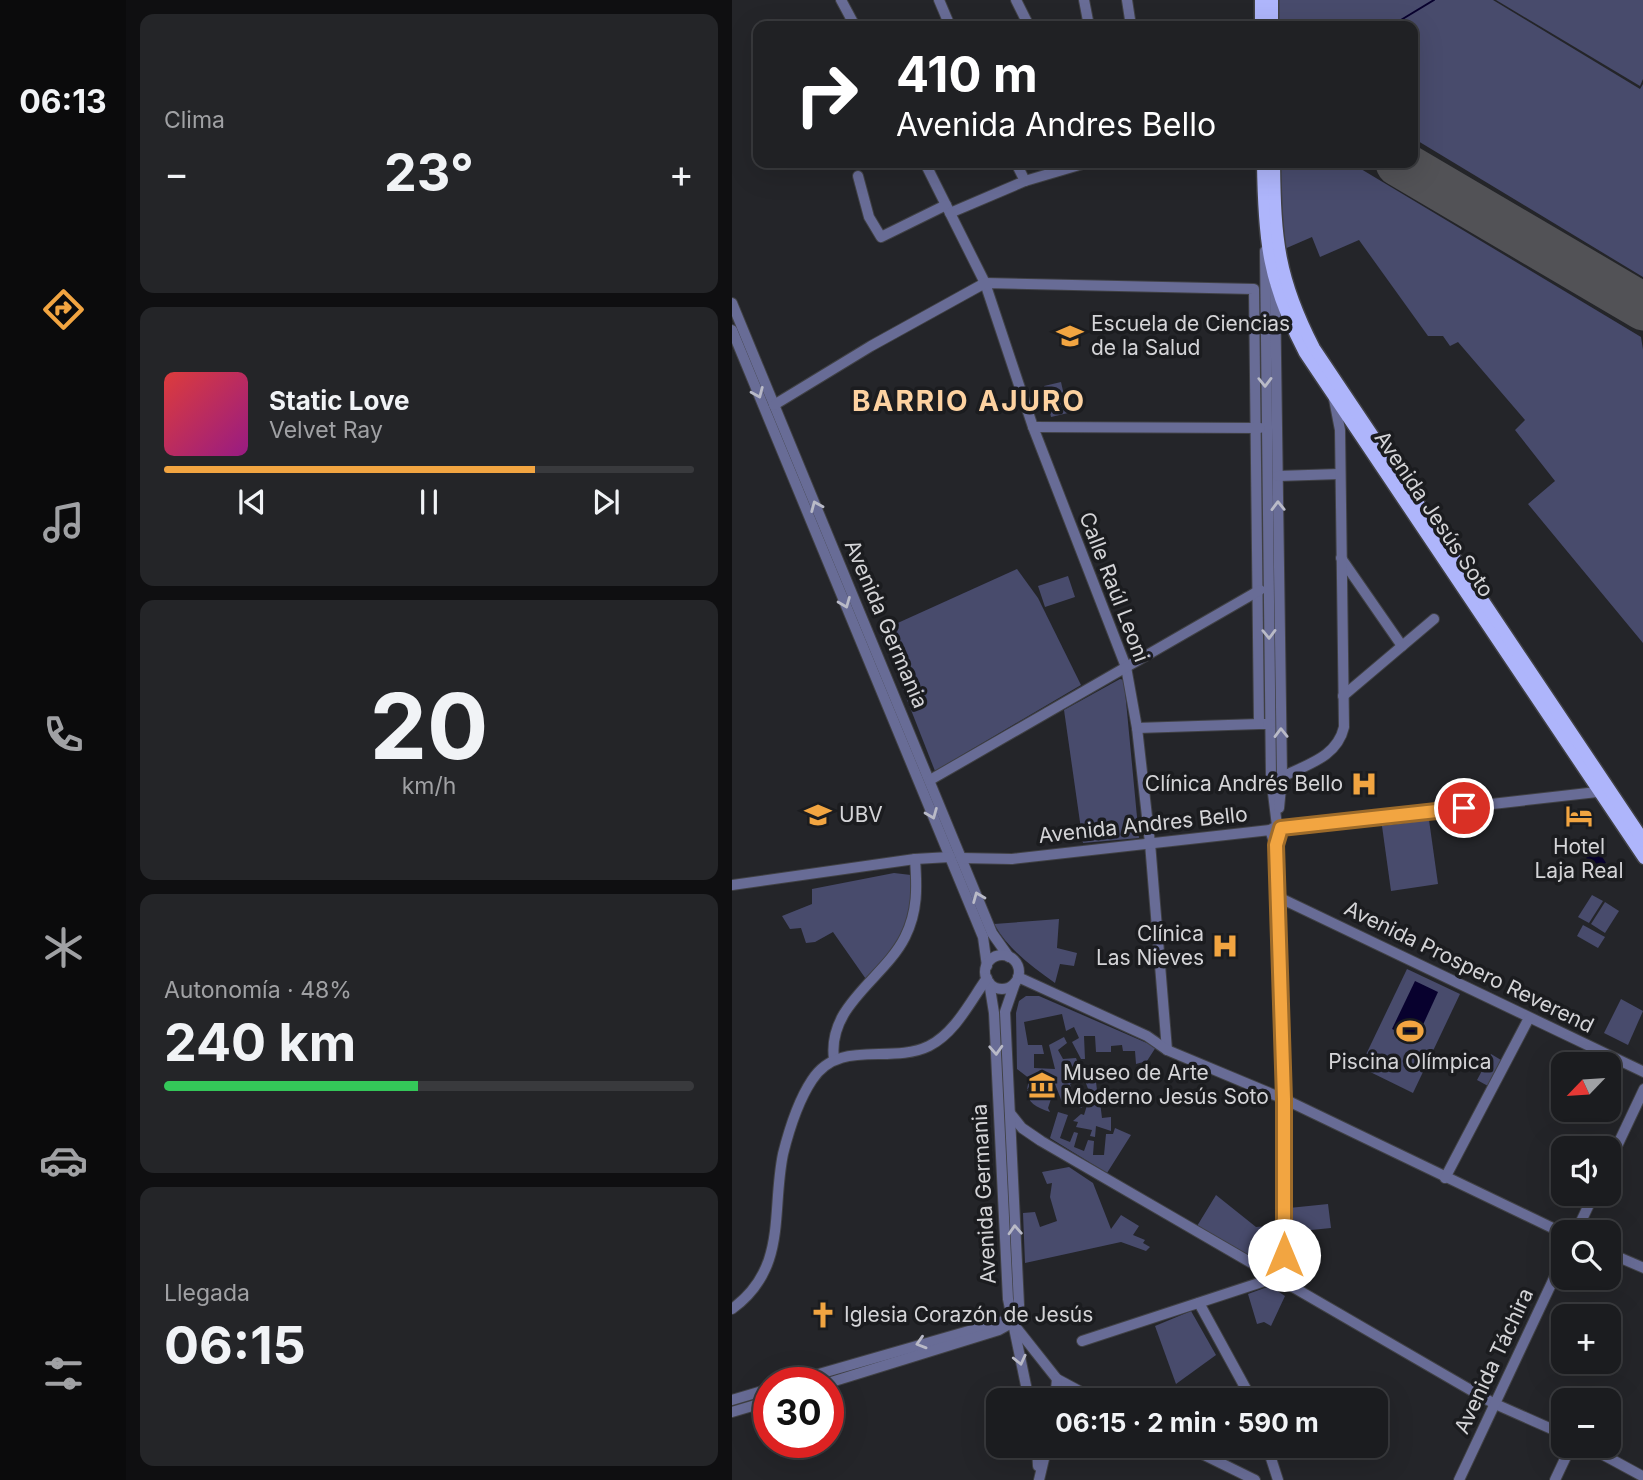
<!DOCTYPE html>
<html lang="es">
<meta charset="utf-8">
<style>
:root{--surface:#1b1c1f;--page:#242528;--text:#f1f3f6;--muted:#a0a1a4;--line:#393a3d;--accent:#f2a541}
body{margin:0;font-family:Inter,sans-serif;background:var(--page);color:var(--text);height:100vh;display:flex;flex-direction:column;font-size:26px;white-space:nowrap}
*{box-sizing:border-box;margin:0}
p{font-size:23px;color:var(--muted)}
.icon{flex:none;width:38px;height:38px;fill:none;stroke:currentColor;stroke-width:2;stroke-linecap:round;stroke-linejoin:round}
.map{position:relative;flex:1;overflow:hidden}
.drawer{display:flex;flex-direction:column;gap:14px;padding:14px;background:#0f0f11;width:606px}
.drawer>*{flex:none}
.banner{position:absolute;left:21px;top:21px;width:665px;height:147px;border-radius:14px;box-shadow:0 7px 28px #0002,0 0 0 2px var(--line);background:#202124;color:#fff;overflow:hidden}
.needle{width:46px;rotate:245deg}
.fabs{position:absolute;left:819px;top:1052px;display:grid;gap:14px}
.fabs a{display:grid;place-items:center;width:70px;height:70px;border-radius:14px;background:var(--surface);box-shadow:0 7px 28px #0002,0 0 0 2px var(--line);font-size:35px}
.speed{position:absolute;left:21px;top:1367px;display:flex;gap:14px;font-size:35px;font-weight:700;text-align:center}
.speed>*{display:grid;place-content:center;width:91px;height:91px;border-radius:50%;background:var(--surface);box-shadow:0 7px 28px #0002,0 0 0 2px var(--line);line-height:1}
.speed .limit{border:10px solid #d22;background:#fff;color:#111}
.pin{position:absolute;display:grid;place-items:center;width:60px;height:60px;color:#fff;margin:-30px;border:4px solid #fff;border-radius:50%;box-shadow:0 2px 7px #0007}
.me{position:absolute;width:77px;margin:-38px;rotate:0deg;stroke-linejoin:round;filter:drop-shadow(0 0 5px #0008)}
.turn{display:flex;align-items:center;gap:24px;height:147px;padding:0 28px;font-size:32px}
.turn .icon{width:91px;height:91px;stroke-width:2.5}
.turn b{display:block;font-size:49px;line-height:60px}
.big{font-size:52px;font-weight:700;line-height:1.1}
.drawer .widget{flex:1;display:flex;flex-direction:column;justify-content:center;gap:10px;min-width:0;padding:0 24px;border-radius:14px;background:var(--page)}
.drawer .dial{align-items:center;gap:0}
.dial b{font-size:91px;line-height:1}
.song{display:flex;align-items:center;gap:21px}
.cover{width:84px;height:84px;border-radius:10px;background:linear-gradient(135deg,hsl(0 70% 55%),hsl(310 70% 35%))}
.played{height:7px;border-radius:4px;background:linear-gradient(90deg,var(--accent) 70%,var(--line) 70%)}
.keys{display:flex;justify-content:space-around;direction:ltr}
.heat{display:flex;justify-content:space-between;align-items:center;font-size:38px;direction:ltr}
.charge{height:10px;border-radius:5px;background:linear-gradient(90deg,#34c759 48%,var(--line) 0)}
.trip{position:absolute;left:254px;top:1388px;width:402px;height:70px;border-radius:14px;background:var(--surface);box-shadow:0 7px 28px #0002,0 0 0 2px var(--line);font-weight:700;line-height:70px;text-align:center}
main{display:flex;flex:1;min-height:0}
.dock{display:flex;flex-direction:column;width:126px;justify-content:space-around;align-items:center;background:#0b0b0c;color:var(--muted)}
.dock .icon{width:49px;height:49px}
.dock .current{color:var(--accent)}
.dock b{font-size:32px;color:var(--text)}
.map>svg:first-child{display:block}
.green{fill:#484b6c}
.water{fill:#08012e}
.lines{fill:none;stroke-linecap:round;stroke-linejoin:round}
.stream{stroke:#08012e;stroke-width:2}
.taxiway{stroke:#525256;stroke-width:19}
.runway{stroke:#525256;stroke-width:47}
.minor-casing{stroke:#404145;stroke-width:12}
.major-casing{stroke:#404145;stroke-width:15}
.minor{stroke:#686c96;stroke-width:10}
.major{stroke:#aeb5fb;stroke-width:12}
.oneway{stroke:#b9bac7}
.route-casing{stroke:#9d6b2a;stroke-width:18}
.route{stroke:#f2a541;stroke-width:12}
.labels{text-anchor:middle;stroke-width:7;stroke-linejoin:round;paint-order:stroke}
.poi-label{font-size:21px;fill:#d4d4d7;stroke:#1b1c1f;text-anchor:start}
.street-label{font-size:21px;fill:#d4d4d7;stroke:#1b1c1f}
.district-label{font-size:28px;font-weight:bold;letter-spacing:2px;fill:#fdd2a1;stroke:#1b1c1f}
</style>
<main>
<nav class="dock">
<b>06:13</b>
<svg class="icon current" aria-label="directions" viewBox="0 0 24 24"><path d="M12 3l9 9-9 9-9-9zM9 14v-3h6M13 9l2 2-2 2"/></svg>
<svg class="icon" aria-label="music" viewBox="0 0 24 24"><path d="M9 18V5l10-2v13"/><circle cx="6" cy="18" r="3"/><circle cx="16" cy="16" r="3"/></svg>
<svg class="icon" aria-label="phone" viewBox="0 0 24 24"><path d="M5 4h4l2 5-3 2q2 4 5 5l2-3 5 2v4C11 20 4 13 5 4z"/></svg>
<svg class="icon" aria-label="climate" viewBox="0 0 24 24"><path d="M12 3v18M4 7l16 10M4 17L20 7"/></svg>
<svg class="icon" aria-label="car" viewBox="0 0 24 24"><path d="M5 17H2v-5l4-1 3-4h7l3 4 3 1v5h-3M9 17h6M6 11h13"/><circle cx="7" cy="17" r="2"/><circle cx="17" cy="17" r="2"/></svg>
<svg class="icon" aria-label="filters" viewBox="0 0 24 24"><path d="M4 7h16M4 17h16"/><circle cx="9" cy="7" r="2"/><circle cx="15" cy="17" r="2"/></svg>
</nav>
<section class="drawer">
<div class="widget"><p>Clima</p>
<div class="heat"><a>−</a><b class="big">23°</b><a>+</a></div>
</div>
<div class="widget">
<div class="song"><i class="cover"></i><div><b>Static Love</b><p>Velvet Ray</p></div></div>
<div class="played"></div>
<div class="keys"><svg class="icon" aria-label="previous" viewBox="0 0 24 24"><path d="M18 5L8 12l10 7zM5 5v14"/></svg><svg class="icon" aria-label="pause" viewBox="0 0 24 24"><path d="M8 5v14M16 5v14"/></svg><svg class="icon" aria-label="next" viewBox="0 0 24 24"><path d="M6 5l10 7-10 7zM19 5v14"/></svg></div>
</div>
<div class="widget dial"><b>20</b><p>km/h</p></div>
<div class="widget"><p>Autonomía · 48%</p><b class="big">240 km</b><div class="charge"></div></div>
<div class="widget"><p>Llegada</p><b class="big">06:15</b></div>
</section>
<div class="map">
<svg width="912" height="1480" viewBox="0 0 912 1480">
<rect width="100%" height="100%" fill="#242529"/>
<!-- green -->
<g class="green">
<polygon points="547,0 761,0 908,89 911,84 911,277 681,138 681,26 547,26"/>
<polygon points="764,0 911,0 911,79 908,86"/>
<polygon points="548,163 619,163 909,337 912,356 911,643 796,504 823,481 783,430 793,420 726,342 718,346 711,336 696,336 627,240 588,257 580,237 550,250"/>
<polygon points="329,382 336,413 319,417 312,386"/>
<polygon points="285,569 306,598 349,685 203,771 148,631"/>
<polygon points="336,576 343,597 313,607 306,586"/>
<polygon points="388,679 392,680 407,838 351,843 332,710"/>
<polygon points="697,820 706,884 659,891 650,826"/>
<polygon points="162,873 179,875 184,909 172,939 136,982 101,932 83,942 74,943 69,928 58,929 50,916 80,904 80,889"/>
<polygon points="860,895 871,901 857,923 846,917"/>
<polygon points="873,902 887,911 873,933 859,924"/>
<path d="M 327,919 L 325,948 L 345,953 L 342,966 L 328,964 L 323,983 C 299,966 277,950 262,924 Z"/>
<polygon points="851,925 873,937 866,948 845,936"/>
<polygon points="675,969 728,994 681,1093 628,1067"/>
<path d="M 294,996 L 307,996 L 424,1047 L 415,1061 L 404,1064 L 403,1051 L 391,1051 L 390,1045 L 379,1046 L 379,1052 L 364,1052 L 363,1036 L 352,1036 L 353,1059 L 349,1059 L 340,1042 L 347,1038 L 342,1027 L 334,1031 L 330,1014 L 292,1022 L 296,1045 L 310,1045 L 312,1054 L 302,1054 L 302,1068 L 323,1069 L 317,1045 L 332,1037 L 335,1043 L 326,1050 L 331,1059 L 344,1058 L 347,1066 L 362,1066 L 365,1090 L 358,1094 L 352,1078 L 338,1084 L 343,1100 L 353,1096 L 350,1108 L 330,1102 L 321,1079 L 308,1070 L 295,1090 L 307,1099 L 316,1086 L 323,1100 L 319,1099 L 316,1108 L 318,1112 C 299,1106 290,1098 298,1079 L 285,1069 L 284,1013 L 287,1001 Z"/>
<polygon points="889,999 911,1011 896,1045 872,1033"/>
<polygon points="759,1054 769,1060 756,1086 745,1080"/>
<polygon points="367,1094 370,1118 379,1117 379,1131 364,1126 363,1137 358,1136 360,1130 344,1127 346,1122 341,1121 349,1114 352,1115 357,1099"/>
<polygon points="326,1112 336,1115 328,1138 338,1142 342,1132 346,1133 342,1147 352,1151 356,1140 362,1141 361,1155 372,1155 374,1134 381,1134 383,1128 399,1135 375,1173 318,1138"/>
<polygon points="337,1167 361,1183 379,1229 389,1215 407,1226 401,1235 413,1240 411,1243 418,1247 414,1251 389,1242 293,1263 291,1213 303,1212 308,1227 325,1221 318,1197 320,1183 315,1184 310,1172"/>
<polygon points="484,1195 524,1227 545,1225 547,1271 540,1275 462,1231"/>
<polygon points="596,1204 599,1228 559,1232 557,1208"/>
<polygon points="538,1286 553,1296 539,1326 532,1322 525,1324 516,1294"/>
<polygon points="459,1311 484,1355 444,1384 423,1326"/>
</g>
<!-- water -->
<g class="water">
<polygon points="863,845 874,863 855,870 854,850"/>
<polygon points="683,981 706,992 684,1040 660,1029"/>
</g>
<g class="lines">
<!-- stream -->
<polyline class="stream" points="659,26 702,0"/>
<!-- taxiway -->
<polyline class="taxiway" points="899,301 912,309"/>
<!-- runway -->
<polyline class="runway" points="667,163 912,307"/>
<!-- minor casing -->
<g class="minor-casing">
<g id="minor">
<polyline points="109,0 123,26"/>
<polyline points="207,0 218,26"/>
<polyline points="284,0 297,26"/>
<polyline points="352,0 357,26"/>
<polyline points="395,0 399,26"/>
<polyline points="193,163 253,283 301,427 394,667 405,728 418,843 435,1050"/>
<polyline points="284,163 293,181"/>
<polyline points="126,176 137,217 149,237 214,205"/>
<polyline points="218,213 293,181 354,163"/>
<polyline points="533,251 539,777 545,826"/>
<polyline points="543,287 550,777 547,808"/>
<polyline points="0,303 260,933 277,957"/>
<polyline points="0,330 251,937 255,966"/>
<polyline points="42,405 139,346 253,283 522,289 527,724 538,724"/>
<polyline points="301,427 528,428"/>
<polyline points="546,476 607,474"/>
<polyline points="609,558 670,646"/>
<polyline points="611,696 702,619"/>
<polyline points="405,728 527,724"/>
<path d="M 550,777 C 576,764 605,757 612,727 L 608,430 L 602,399"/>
<polyline points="198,780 528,590"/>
<path d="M 538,830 C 552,867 546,916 548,956 C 551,1065 552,1173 552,1281"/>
<polyline points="229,858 280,859 538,830 545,826 549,828 874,791"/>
<polyline points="0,885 183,859 218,857"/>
<polyline points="546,897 912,1072"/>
<circle cx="270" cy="972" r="17"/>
<polyline points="286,977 415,1036 435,1050 552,1099 831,1233"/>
<polyline points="257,982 262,1013 276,1299 297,1400"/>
<path d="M 102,1059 C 95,1005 152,979 173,937 C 186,911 185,887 183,859"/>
<polyline points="278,1113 290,1128 309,1141 761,1403 831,1434"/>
<polyline points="877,1163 912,1089"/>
<polyline points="713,1178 797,1018"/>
<polyline points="844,1232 862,1194"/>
<polyline points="877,1253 912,1268"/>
<polyline points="467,1303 520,1400"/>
<path d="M 0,1309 C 56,1268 39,1213 51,1154 C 57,1130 66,1101 80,1080 C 107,1038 158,1065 197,1046 C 223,1033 238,1002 255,978"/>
<polyline points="350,1341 542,1278"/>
<polyline points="59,1382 275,1320 279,1321 325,1379 364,1400"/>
<polyline points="96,1383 267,1330 276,1325 287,1305 273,1012 283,983"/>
<polyline points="0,1400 37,1389"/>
<polyline points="323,1400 325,1379"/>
<polyline points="332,1400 337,1395 351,1394"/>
<polyline points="0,1412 37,1401"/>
<polyline points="305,1446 306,1466"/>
<polyline points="454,1446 523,1480"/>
<polyline points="535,1446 546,1480"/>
<polyline points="855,1446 912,1477"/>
<polyline points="538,1455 558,1446"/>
<polyline points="307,1480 315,1446"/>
<polyline points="727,1480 831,1259"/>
<polyline points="823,1480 839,1446"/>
</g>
</g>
<!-- major casing -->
<g class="major-casing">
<g id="major">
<polyline points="529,0 529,26"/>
<polyline points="540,0 540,26"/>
<path d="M 531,163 C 532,241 536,282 573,353 L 912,858"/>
<path d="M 542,163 C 543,240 546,278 582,348 L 912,841"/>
</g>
</g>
<!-- minor -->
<use href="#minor" class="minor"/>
<!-- major -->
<use href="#major" class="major"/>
</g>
<!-- one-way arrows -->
<defs><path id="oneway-chevron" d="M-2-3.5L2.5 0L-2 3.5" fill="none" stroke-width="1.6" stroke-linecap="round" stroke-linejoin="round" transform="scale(1.75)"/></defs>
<g class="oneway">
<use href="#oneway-chevron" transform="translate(533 382) rotate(89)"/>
<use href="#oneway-chevron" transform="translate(26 393) rotate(67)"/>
<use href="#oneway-chevron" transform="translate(84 506) rotate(-113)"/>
<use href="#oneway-chevron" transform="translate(546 506) rotate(-91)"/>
<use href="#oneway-chevron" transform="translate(113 603) rotate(68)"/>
<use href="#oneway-chevron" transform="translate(537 634) rotate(89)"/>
<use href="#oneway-chevron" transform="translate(549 733) rotate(-91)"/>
<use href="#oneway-chevron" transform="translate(200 814) rotate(68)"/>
<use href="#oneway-chevron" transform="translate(246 897) rotate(-112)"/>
<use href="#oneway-chevron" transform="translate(264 1050) rotate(87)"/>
<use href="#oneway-chevron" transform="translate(283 1230) rotate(-93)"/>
<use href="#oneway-chevron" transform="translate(189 1343) rotate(163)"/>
<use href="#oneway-chevron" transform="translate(288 1360) rotate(77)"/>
</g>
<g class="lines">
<!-- route casing -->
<g class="route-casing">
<polyline id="route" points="552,1255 552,1099 544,845 549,828 732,808"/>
</g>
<!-- route -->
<use href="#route" class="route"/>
</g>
<!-- icons -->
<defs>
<g id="university-bare" transform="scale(2.1)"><path d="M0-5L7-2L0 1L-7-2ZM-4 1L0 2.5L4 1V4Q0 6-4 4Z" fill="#f2a541" stroke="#1b1c1f" stroke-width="2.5" paint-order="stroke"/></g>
<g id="hospital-bare" transform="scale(2.1)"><path d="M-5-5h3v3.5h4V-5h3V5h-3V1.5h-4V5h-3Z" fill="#f2a541" stroke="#1b1c1f" stroke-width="2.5" paint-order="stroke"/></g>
<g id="hotel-bare" transform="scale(2.1)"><path d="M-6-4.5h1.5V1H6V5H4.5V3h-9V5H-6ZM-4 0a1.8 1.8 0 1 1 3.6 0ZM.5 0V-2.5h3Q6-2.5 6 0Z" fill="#f2a541" stroke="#1b1c1f" stroke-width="2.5" paint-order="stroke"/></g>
<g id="stadium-bare" transform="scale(2.1)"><path d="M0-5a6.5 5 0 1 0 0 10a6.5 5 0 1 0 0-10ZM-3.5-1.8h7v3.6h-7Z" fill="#f2a541" stroke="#1b1c1f" stroke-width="2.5" paint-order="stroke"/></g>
<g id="museum-bare" transform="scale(2.1)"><path d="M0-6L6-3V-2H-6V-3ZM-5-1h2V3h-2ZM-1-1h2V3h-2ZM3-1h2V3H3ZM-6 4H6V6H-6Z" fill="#f2a541" stroke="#1b1c1f" stroke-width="2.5" paint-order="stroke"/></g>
<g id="church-bare" transform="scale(2.1)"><path d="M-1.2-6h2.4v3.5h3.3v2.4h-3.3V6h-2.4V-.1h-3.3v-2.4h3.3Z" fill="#f2a541" stroke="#1b1c1f" stroke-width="2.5" paint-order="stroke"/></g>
</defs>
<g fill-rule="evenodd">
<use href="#university-bare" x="338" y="336"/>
<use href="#hospital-bare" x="632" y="784"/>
<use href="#university-bare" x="86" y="815"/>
<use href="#hotel-bare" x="847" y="816"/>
<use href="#hospital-bare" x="493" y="946"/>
<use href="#stadium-bare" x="678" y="1031"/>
<use href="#museum-bare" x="310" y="1085"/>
<use href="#church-bare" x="91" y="1315"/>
</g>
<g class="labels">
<!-- poi labels -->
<g class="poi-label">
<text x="359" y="331">Escuela de Ciencias<tspan x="359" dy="24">de la Salud</tspan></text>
<text x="611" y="791" text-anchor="end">Clínica Andrés Bello</text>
<text x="107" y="822">UBV</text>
<text x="847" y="854" text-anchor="middle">Hotel<tspan x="847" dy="24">Laja Real</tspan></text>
<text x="472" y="941" text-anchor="end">Clínica<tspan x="472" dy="24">Las Nieves</tspan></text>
<text x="678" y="1069" text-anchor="middle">Piscina Olímpica</text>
<text x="331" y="1080">Museo de Arte<tspan x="331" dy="24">Moderno Jesús Soto</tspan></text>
<text x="112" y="1322">Iglesia Corazón de Jesús</text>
</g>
<!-- street labels -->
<g class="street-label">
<text transform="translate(702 514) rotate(56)" y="7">Avenida Jesús Soto</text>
<text transform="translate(382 587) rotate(69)" y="7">Calle Raúl Leoni</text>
<text transform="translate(154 624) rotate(67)" y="7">Avenida Germania</text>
<text transform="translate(411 825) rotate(-6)" y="7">Avenida Andres Bello</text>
<text transform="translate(737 967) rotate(26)" y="7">Avenida Prospero Reverend</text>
<text transform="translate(252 1194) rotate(-93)" y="7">Avenida Germania</text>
<text transform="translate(762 1361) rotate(-65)" y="7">Avenida Táchira</text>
</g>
<!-- district labels -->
<g class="district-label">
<text x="237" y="411">BARRIO AJURO</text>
</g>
</g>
</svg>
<div class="fabs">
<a><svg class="needle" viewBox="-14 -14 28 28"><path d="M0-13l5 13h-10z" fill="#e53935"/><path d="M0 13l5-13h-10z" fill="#a0a1a4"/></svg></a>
<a><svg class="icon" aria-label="sound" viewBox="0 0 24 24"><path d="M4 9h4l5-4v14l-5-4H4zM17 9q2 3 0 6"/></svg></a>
<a><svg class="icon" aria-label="search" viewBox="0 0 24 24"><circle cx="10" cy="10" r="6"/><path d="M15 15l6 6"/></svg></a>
<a>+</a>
<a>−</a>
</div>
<div class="speed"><div class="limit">30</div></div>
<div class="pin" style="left:732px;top:808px;background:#d93025"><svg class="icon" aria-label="arrive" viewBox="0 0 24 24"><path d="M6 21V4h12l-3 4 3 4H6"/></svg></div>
<svg class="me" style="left:552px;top:1255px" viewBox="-20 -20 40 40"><circle r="19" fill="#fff"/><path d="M0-13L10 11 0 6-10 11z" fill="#f2a541"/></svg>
<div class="trip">06:15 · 2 min · 590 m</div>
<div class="banner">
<div class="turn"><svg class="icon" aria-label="right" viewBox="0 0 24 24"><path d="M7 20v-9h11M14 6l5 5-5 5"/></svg><div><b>410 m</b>Avenida Andres Bello</div></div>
</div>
</div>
</main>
